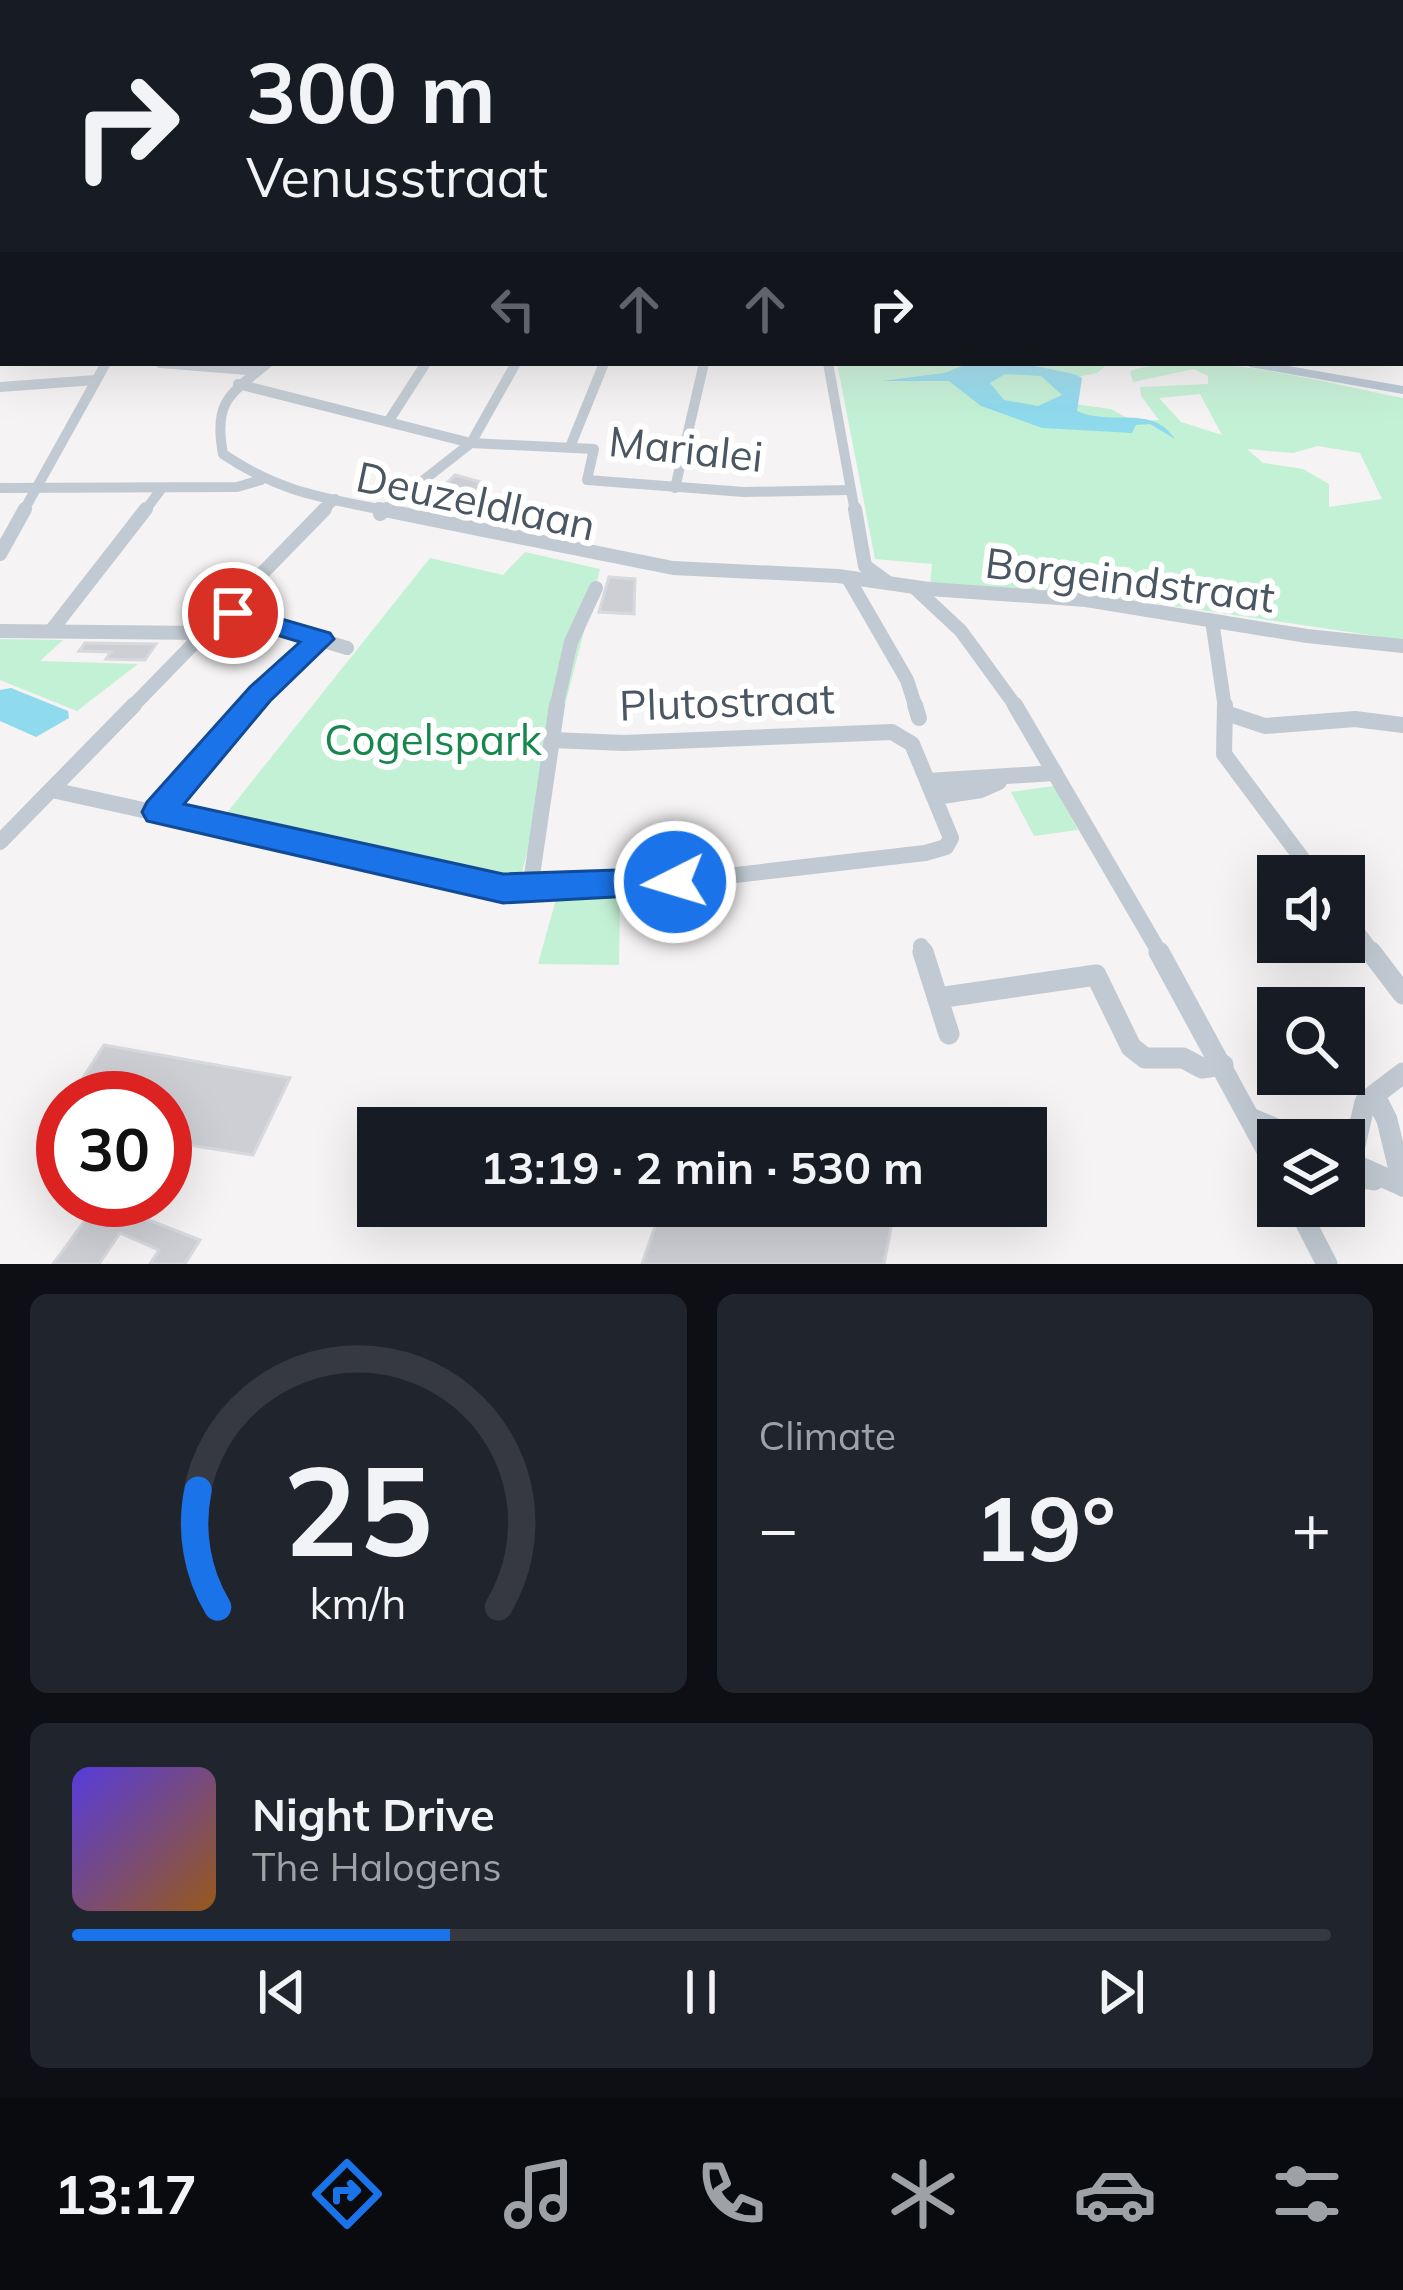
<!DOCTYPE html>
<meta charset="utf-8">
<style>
:root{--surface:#171b24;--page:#20242c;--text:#f1f3f6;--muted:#9ea1a6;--line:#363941;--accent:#1a73e8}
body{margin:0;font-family:Mulish,sans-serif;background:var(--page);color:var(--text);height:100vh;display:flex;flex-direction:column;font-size:45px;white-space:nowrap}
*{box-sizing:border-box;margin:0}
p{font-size:39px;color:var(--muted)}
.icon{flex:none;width:66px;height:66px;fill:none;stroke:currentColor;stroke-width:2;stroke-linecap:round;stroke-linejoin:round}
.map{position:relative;height:1264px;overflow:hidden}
.sheet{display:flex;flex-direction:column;gap:30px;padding:30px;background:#0d0f14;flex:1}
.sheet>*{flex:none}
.guide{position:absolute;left:0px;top:0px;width:1404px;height:366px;box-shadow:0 12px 48px #0002;background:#171b24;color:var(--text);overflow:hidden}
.tools{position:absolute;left:1257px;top:855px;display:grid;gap:24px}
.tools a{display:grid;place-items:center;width:108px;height:108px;border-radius:0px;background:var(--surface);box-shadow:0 12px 48px #0002;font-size:60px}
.speed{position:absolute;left:36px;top:1071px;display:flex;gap:24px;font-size:60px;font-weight:700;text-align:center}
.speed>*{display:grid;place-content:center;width:156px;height:156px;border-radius:50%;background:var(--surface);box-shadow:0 12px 48px #0002;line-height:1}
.speed .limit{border:18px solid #d22;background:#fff;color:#111}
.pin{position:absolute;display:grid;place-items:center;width:102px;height:102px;color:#fff;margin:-51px;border:6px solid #fff;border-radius:50%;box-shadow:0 3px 12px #0007}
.me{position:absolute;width:132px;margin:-66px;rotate:265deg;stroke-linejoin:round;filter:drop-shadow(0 0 9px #0008)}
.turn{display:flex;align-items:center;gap:42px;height:252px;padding:0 48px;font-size:54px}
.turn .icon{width:156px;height:156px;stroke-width:2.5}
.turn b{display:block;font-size:84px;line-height:102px}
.lanes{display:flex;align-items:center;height:114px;padding:0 48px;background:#0003;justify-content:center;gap:60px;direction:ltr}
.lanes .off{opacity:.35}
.big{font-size:90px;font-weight:700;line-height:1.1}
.sheet .card{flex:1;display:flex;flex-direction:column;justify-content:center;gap:18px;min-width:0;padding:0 42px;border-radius:18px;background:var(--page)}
.sheet .dial{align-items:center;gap:0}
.dial svg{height:312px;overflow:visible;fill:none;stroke:var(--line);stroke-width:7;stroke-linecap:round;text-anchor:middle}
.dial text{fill:var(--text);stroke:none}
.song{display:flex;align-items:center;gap:36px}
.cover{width:144px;height:144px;border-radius:18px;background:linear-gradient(135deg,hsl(250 70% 55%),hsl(30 70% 35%))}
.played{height:12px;border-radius:6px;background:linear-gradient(90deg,var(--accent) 30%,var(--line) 30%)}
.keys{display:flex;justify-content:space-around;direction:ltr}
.heat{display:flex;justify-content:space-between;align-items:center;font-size:66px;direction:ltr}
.sheet .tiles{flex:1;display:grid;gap:30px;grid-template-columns:1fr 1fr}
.card:last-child{grid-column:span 2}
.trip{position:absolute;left:357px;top:1107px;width:690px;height:120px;border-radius:0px;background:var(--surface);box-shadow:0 12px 48px #0002;font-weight:700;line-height:120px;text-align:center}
.tab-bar{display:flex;height:192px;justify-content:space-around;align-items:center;background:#090b0e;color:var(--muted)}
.tab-bar .icon{width:84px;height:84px}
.tab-bar .selected{color:var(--accent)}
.tab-bar b{font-size:54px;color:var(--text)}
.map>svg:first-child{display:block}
.green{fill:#c3f1d5;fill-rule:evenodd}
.water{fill:#90daee;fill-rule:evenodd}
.building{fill:#cdcfd5;stroke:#d7d9de;stroke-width:3}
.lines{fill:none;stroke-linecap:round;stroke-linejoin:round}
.minor-far3{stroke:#c1cad2;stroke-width:10}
.minor-far2{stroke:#c1cad2;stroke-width:14}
.minor-far1{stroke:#c1cad2;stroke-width:16}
.minor{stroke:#c1cad2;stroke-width:21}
.major{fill:#b3c2d1;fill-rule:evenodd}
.route{fill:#1a73e8;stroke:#114b97;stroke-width:3}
.labels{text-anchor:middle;stroke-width:12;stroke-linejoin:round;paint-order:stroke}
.street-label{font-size:42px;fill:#4a5661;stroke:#fff}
.park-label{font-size:42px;fill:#17864f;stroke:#fff}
</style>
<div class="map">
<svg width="1403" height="1264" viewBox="0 0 1403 1264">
<rect width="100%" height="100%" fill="#f5f3f3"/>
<!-- green -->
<g class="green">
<path d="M 837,363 L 1109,363 L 1097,373 L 1073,378 L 1066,403 L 1111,409 L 1134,422 L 1159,420 L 1141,396 L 1140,387 L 1208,384 L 1208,376 L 1194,369 L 1133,382 L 1130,371 C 1203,347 1326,384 1403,398 L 1403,640 L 1127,599 L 930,584 L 932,564 L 875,559 ZM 1200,394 L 1222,435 L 1181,422 L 1159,398 ZM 1318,446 L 1360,453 L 1382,499 L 1329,507 L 1329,484 L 1303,469 L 1263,463 L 1247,449 L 1293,453 Z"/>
<polygon points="525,552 600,569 519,884 222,819 430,558 503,575"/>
<polygon points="0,639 63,640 40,661 138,664 77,711 0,680"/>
<polygon points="1054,786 1078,830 1034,836 1011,792"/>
<polygon points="620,897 619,965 538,964 556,899"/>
</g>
<!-- water -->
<g class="water">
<path d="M 970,363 L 1020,363 L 1074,374 L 1082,378 L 1077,411 C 1111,427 1151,403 1175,439 L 1150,424 L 1136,425 L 1132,433 L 1042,428 L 981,406 L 949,381 L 881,381 L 944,373 ZM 1005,374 L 1041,376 L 1062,395 L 1038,406 L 1004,400 L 990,383 Z"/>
<polygon points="11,688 68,711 69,718 36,737 0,721 0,690"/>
</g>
<!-- building -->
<g class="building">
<polygon points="455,475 488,484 481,491 472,489 451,510 426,504"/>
<polygon points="609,577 635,579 634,614 599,612"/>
<polygon points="85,643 156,644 145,660 106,659 111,652 79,651"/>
<polygon points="104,1045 290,1078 253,1155 182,1144 165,1170 165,1098 70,1098"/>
<polygon points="100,1200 146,1200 136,1215 200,1240 185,1264 150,1264 159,1250 120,1233 99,1264 53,1264"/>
<polygon points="662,1206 860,1206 893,1217 884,1264 642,1264"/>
</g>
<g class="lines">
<!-- minor-far3 -->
<g class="minor-far3">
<polyline points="160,363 258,371"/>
<path d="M 268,363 C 230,394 213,401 223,454 C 282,494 326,498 393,512"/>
<polyline points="828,363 855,512"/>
<polyline points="238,384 471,443 594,449 587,480 744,492 850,490"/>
<polyline points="0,387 96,380"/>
<polyline points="388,422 426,363"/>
<polyline points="570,447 604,363"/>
<polyline points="0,488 237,487 261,480"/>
<polyline points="675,488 704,363"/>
<polyline points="23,512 106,363"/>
<polyline points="144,512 162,488"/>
<polyline points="322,512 335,499"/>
<polyline points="383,512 471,443 516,363"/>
</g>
<!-- minor-far2 -->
<g class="minor-far2">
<polyline points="379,509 673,568 838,576 929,589 1086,600 1307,636 1403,646"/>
<polyline points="855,509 865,566 887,582"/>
<polyline points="380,514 387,509"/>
<polyline points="0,554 25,509"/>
<polyline points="848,578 907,680 916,708"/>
<polyline points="915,588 961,631 1017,708"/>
<polyline points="225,611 347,648"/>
<polyline points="1212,621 1225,708"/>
<polyline points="0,631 206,633"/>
<polyline points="51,631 146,509"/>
<polyline points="131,708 325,509"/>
<polyline points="248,708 320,639"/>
<polyline points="556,708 571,642 596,588"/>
</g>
<!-- minor-far1 -->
<g class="minor-far1">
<polyline points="915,705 919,718"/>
<polyline points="1015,705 1161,955"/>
<polyline points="1225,705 1224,754 1315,876"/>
<polyline points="1226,713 1265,726 1355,719 1403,725"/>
<polyline points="928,781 1055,773"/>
<polyline points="52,790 503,889 632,887 925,853 946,847 951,838 912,744 892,732 624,743 552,740"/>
<polyline points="936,797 981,790 999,782"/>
<polyline points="159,812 251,705"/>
<polyline points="0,842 134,705"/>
<polyline points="530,889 557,705"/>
<polyline points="1344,915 1374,955"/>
<polyline points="921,946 924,955"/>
</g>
<!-- minor -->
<g class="minor">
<polyline points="923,952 949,1034"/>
<polyline points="1159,952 1278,1171"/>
<polyline points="1371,952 1403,994"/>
<polyline points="938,998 1096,975 1131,1047 1145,1058 1183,1058 1202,1068 1223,1065"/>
<polyline points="1376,1098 1387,1120 1403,1186"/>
<polyline points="1250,1118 1303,1140"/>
<polyline points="1347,1161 1403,1186"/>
<polyline points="1351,1163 1365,1102 1403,1073"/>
<polyline points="1344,1175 1374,1180"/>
<polyline points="1297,1206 1327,1264"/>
</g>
<!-- major -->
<g class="major">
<polygon points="3,245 3,251 0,252 0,246"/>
<polygon points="1244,363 1271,363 1403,386 1403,394 1250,367"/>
</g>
</g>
<!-- sky -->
<linearGradient id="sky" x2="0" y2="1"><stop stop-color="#85c3ea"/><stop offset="0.57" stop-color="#fafafa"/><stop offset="1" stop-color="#fafafa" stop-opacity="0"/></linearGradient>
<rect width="1403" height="408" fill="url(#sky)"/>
<!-- route -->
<polygon class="route" points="233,605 330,633 334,639 270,701 184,804 503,874 675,868 687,872 692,882 687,893 503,903 147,821 142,812 147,802 250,687 300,642 224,619 220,613"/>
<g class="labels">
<!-- street labels -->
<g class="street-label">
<text transform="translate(686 449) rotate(6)" y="15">Marialei</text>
<text transform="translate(476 501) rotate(12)" y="15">Deuzeldlaan</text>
<text transform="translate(1130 580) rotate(7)" y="15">Borgeindstraat</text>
<text transform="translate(727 702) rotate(-2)" y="15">Plutostraat</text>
</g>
<!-- park labels -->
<g class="park-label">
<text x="433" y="755">Cogelspark</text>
</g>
</g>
</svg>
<div class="tools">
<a><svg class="icon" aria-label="sound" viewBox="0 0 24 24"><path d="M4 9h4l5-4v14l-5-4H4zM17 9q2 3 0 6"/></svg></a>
<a><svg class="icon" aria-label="search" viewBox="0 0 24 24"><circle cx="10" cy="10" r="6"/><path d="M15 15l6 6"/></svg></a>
<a><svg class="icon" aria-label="layers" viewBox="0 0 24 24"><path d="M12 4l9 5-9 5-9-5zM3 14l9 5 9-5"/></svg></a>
</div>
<div class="speed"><div class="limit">30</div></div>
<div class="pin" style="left:233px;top:613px;background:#d93025"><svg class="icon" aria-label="arrive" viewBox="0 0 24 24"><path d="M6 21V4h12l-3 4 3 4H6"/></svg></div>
<svg class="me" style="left:675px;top:882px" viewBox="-20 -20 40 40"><circle r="17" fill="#1a73e8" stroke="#fff" stroke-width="3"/><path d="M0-11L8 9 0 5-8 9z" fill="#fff"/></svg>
<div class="trip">13:19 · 2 min · 530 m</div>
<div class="guide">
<div class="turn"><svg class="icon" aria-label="right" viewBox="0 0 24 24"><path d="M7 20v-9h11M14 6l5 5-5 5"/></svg><div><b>300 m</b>Venusstraat</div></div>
<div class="lanes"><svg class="icon off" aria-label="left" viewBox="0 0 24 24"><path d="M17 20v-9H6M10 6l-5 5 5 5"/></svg><svg class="icon off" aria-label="ahead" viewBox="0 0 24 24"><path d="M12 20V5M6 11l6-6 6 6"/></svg><svg class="icon off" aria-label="ahead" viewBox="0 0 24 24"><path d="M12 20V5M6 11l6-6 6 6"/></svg><svg class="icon" aria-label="right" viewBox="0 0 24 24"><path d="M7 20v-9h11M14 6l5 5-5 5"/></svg></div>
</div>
</div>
<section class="sheet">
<div class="tiles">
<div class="card dial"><svg viewBox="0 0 100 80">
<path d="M14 69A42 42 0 1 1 86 69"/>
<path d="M14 69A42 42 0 0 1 9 39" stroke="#1a73e8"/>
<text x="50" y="56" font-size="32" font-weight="700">25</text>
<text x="50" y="72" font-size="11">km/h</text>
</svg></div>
<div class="card"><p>Climate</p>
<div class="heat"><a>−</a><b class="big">19°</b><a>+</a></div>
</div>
<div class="card">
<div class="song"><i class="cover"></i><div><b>Night Drive</b><p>The Halogens</p></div></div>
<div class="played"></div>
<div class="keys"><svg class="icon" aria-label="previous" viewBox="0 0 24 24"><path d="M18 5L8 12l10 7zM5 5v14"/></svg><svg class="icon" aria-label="pause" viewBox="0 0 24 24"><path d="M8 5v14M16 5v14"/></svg><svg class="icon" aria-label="next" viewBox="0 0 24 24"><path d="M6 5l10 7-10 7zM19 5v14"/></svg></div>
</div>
</div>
</section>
<nav class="tab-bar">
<b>13:17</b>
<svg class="icon selected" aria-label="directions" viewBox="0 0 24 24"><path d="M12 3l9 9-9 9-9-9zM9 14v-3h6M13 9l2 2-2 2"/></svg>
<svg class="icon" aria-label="music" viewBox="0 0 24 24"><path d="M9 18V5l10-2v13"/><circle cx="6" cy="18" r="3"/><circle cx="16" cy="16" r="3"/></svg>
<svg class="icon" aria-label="phone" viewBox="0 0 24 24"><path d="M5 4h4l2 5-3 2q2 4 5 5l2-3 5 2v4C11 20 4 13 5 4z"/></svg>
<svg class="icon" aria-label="climate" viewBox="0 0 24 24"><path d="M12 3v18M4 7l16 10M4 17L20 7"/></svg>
<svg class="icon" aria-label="car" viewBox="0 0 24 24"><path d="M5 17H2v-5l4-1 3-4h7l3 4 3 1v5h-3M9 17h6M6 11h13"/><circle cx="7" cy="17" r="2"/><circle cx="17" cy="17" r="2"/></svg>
<svg class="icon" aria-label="filters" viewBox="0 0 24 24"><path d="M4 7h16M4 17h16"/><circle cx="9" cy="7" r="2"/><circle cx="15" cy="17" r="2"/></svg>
</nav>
